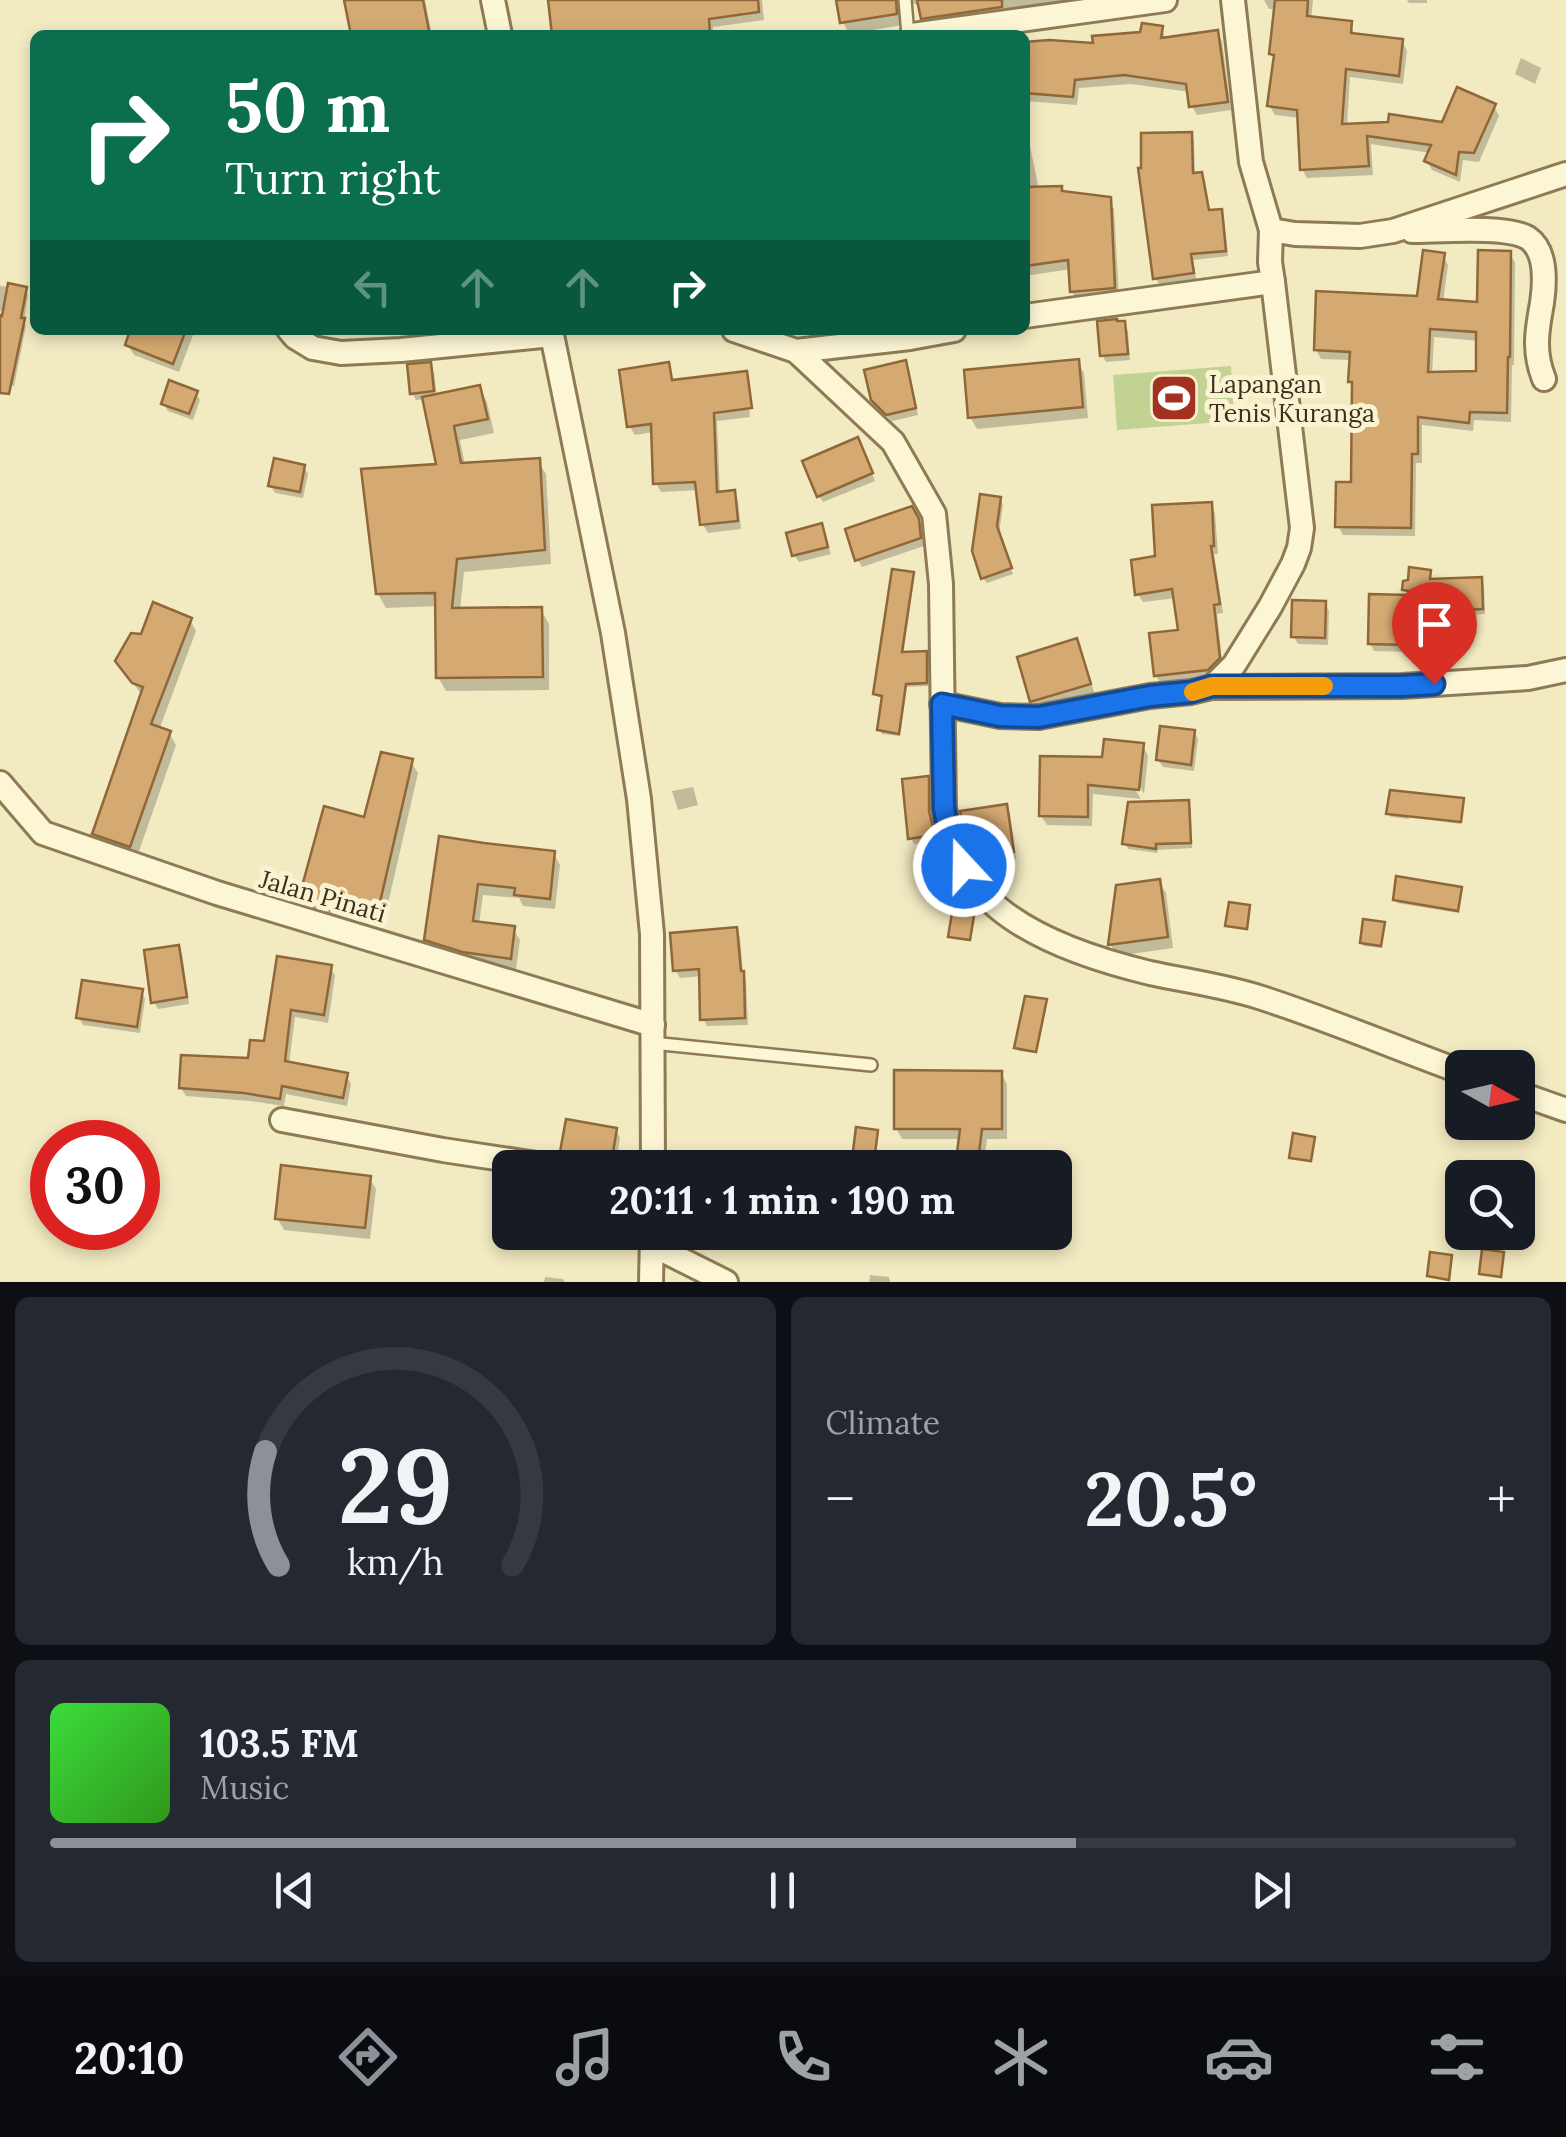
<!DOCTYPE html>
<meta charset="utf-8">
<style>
:root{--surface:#171b24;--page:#242831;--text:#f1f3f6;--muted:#9ea1a6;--line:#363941;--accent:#8c9099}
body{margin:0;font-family:Lora,serif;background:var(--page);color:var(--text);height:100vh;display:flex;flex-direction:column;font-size:38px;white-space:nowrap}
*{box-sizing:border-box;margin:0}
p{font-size:32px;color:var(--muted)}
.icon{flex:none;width:55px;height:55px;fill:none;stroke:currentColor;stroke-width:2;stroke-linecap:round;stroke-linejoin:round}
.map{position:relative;height:1282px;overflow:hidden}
.drawer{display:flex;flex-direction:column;gap:15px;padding:15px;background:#0d0f14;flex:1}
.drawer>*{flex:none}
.banner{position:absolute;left:30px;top:30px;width:1000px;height:305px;border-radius:15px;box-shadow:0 5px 15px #0003;background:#0b6e4f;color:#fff;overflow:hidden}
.needle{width:65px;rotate:98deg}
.fabs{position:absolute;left:1445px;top:1050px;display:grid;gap:20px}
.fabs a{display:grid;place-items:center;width:90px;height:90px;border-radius:15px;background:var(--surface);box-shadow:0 5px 15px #0003;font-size:50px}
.speed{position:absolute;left:30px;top:1120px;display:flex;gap:20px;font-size:50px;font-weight:700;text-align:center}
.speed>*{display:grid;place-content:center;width:130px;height:130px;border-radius:50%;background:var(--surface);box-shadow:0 5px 15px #0003;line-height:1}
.speed .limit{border:15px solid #d22;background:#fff;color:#111}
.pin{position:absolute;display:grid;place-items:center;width:85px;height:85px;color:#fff;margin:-102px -42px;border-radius:50% 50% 50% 0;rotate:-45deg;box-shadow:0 0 10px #0007}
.pin .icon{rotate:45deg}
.me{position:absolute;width:110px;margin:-55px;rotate:339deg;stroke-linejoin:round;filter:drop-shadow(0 0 8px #0008)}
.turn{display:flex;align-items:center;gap:35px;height:210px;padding:0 30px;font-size:45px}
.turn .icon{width:130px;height:130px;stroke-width:2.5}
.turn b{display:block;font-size:70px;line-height:85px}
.lanes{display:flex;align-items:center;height:95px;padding:0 30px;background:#0003;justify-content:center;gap:50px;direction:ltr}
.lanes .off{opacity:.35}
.big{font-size:75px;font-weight:800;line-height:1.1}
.drawer .tile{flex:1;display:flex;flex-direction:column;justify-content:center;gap:15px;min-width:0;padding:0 35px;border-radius:15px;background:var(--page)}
.drawer .dial{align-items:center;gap:0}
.dial svg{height:260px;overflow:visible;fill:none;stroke:var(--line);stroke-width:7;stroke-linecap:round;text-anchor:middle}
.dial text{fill:var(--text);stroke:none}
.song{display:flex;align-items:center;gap:30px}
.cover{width:120px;height:120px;border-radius:15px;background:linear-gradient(135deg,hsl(120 70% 55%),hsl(110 70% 35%))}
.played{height:10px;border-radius:5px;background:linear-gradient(90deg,var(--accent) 70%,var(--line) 70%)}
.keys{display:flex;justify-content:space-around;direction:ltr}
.heat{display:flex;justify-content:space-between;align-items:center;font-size:55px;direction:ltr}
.drawer .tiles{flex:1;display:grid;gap:15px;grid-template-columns:1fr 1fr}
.tile:last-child{grid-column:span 2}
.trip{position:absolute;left:492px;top:1150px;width:580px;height:100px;border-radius:15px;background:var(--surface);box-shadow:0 5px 15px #0003;font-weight:800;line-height:100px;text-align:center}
.tab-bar{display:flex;height:160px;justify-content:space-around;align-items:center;background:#090b0e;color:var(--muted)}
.tab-bar .icon{width:70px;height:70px}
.tab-bar .on{color:var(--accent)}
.tab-bar b{font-size:45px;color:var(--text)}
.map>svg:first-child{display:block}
.green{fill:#c2d293}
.shadow{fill:#0003;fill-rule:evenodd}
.building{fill:#d5a972;stroke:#906739;stroke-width:2.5;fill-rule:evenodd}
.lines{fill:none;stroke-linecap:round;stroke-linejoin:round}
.lane-casing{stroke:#8e7b56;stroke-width:16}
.street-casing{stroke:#8e7b56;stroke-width:28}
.lane{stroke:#fcf6d5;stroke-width:11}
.street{stroke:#fcf6d5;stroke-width:22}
.route-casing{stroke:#114b97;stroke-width:25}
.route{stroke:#1a73e8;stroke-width:18}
.slow{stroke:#f59e0b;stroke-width:18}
.labels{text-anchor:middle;stroke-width:10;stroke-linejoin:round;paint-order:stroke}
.poi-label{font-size:25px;fill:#3c301c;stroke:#f9f3d1;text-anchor:start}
.street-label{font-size:25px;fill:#3c301c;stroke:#f9f3d1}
</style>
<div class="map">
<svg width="1566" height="1282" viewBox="0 0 1566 1282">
<rect width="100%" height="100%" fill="#f2eac1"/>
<!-- green -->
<polygon class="green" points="1231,366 1234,421 1117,430 1113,375"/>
<!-- shadow -->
<g class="shadow">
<polygon points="347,0 425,0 432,35 354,35"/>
<polygon points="551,0 762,0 764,20 713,27 713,35 554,35"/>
<polygon points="839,0 1145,0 930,30 917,5 911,2 902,10 902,25 849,34 843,22"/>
<polygon points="1264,0 1313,0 1311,19 1350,23 1355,36 1402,41 1407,51 1403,84 1350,77 1347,126 1443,125 1494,106 1499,116 1479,162 1463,160 1460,182 1432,170 1427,161 1431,153 1371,144 1373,175 1307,178 1302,169 1300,118 1275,115 1269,105 1276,60 1272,54 1276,9 1269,9"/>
<polygon points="1407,0 1427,0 1427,3 1409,3"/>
<polygon points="1162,28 1166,40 1217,32 1222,41 1231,110 1197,115 1192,106 1190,92 1131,84 1079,88 1077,105 1025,101 1025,57 1096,46"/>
<polygon points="1521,58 1541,68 1535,84 1515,74"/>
<polygon points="1025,123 1039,189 1109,200 1114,209 1119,297 1077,301 1072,292 1071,269 1025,276"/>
<polygon points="1191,134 1194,141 1195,176 1201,175 1205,181 1210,212 1221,211 1224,218 1228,256 1193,260 1196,279 1159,284 1156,278"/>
<path d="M 1509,253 L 1515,262 L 1514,365 L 1512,365 L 1511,422 L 1474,420 L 1473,431 L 1422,425 L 1422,463 L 1416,463 L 1415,536 L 1343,535 L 1338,526 L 1353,485 L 1354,387 L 1351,381 L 1352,360 L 1321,359 L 1316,350 L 1419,299 L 1443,256 L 1448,265 L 1443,302 L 1479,305 ZM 1434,337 L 1479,341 L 1479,373 L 1432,375 Z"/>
<polygon points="0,286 25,289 28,295 24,322 26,326 14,386 0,382 0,330 4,312 0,311"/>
<polygon points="1124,323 1128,331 1130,360 1106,362 1102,355"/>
<polygon points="133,330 195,330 179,372 134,355 128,345"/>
<polygon points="412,330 489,330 489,335 431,332 432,341 417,342"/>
<polygon points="1077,362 1084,373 1088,418 977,429 970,417"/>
<polygon points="904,363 908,370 918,415 892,421 878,408 873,400"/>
<polygon points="430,365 434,372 437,397 479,388 487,402 494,433 460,440 465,465 538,461 546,474 551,564 464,572 460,610 541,610 549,624 549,690 446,691 438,677 438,606 386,608 378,594 439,466 425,399 416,400 412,393"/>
<polygon points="668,365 674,382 746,374 749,379 746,379 750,417 717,421 720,494 733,493 738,501 741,529 708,533 703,525 699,490 661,492 656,483 654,432 635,435 630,427"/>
<polygon points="196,393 200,400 193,420 168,411 163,403"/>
<polygon points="861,447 875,481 823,502 819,496"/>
<polygon points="304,467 308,474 303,498 275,493 271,486"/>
<polygon points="1000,499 1003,505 999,534 1013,574 987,583 983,578"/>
<polygon points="1210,504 1215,513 1218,554 1214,554 1223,613 1217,614 1223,668 1213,678 1161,684 1156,676 1181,632 1176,598 1143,602 1138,594 1158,559"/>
<polygon points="911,509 922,528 924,546 862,567 858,560"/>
<polygon points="821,526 831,554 799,562 794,555"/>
<polygon points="1429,572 1432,582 1480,580 1484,585 1485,614 1452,616 1448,611 1448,601 1408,596 1405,590"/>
<polygon points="912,574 914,578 903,655 926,654 928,657 928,686 907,687 900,736 882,734 880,730 884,698 878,697 876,694"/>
<polygon points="1407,597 1411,605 1410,652 1374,651 1370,643"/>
<polygon points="1325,603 1329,611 1328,645 1298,644 1294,637"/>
<polygon points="190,620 196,631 159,730 169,733 176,745 137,857 102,845 95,834 141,694 117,661"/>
<polygon points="1076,641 1082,653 1095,695 1039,712 1033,701"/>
<polygon points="1194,732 1198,739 1194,771 1163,767 1158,760"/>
<polygon points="1143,746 1148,756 1144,794 1135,778 1130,781 1141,799 1093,794 1092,826 1047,825 1041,816 1105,759"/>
<polygon points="411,762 418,773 384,921 342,911 339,921 307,912 300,900"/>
<polygon points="927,779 930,784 931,818 936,840 914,844 911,839"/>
<polygon points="693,787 698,805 678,810 672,791"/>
<polygon points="1463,801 1461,824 1409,817 1409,819 1391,817 1389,814"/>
<polygon points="1188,803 1191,809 1192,848 1157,850 1158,853 1128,849 1125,843"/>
<polygon points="1006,807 1010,814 1016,859 983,864 967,829"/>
<polygon points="441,838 553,853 560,865 555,909 523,906 519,898 483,895 479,924 513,929 520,940 516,969 470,962 433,951 427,939"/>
<polygon points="1159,882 1166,893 1173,948 1117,956 1111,945 1119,888"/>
<polygon points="1460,889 1462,892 1459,913 1397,903 1396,900"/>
<polygon points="1383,925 1382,948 1364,946 1362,943"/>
<polygon points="736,930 740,937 743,974 746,980 748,1025 707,1026 703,1019 702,976 680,978 676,971"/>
<polygon points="178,947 182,954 189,1004 158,1009 154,1002"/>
<polygon points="279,959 330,967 335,976 328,1023 295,1017 289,1064 346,1075 351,1084 347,1106 286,1094 284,1106 250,1101 186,1096 181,1088 250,1061 267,1044"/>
<polygon points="141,991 145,999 140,1033 83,1025 79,1018"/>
<polygon points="1045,1002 1047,1004 1037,1053 1019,1051 1017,1048"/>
<polygon points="1001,1073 1007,1084 1007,1139 987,1139 983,1168 957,1168 961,1139 902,1139 896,1128"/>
<polygon points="616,1130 620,1138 615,1168 581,1166 578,1163 566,1159 562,1152"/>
<polygon points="369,1178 376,1189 370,1239 284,1230 277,1218"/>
<polygon points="531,1232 551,1232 550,1243 532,1240"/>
<polygon points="870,1275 889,1277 890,1282 869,1282"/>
<polygon points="545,1277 563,1279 565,1282 544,1282"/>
</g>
<!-- building -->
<g class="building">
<polygon points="344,0 423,0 429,31 410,35 351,35"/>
<polygon points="548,0 758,0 759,12 709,19 710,35 552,35"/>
<polygon points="836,0 896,0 897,14 840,23"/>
<polygon points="917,0 1002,0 1002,7 921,19"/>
<polygon points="1275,0 1308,0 1307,16 1352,21 1351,33 1403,39 1399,76 1346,69 1342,124 1388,122 1389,114 1442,122 1457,87 1496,104 1474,153 1459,152 1456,175 1424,161 1431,145 1367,136 1369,166 1300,170 1297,110 1267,106 1274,55 1269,54"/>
<polygon points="1142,23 1163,26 1161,38 1218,30 1228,102 1189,107 1186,84 1124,75 1075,80 1073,97 1025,93 1025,42 1049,40 1093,43 1092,36 1140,32"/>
<polygon points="1192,132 1193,173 1202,172 1209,210 1222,209 1226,251 1191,254 1194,273 1153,279 1138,168 1141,168 1141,133"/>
<polygon points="1062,186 1062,191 1111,197 1115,288 1070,292 1068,260 1025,266 1025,187"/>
<path d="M 1423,250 L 1445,253 L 1438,299 L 1477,302 L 1478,250 L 1511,251 L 1510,357 L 1508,357 L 1507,413 L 1470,412 L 1469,423 L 1418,417 L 1418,454 L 1412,454 L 1411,528 L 1335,527 L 1336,482 L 1351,482 L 1352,382 L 1348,382 L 1350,352 L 1314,350 L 1316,291 L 1417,296 ZM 1430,329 L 1476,332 L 1476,371 L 1428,372 Z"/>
<polygon points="8,283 27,287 21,318 25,318 9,394 0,393 0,315 2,316"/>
<polygon points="1117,319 1117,321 1125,321 1128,354 1100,356 1097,321"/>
<polygon points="130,330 186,330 173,364 125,345"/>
<polygon points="1079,359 1083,407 968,418 964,370"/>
<polygon points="906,360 916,408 886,415 871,400 864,370"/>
<polygon points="431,362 434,391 410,394 407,364"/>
<polygon points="669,362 672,380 747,371 752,408 714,413 717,492 735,490 738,521 700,525 695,482 653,484 651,424 627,427 619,370"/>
<polygon points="169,380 198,391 189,414 161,404"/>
<polygon points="480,385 488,419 454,426 461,463 540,458 545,550 457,559 452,608 542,607 543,677 436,678 435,593 376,594 361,469 436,464 422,397"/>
<polygon points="858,437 873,473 817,497 802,461"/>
<polygon points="274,458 305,465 300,492 268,486"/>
<polygon points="980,494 1001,497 997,526 1012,568 981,579 972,551"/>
<polygon points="1212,502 1214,546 1211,546 1220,604 1214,605 1220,658 1208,670 1154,676 1149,633 1178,630 1172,589 1135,595 1131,560 1155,556 1152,505"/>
<polygon points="912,506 919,519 921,538 855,561 845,529"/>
<polygon points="822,523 828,547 792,556 786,533"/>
<polygon points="1409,567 1431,570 1430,579 1482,577 1483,609 1446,611 1445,596 1402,590 1403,581 1408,580"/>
<polygon points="892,569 914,572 902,652 927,651 927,683 906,684 899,734 877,730 882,696 873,694"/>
<polygon points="1369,594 1409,595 1407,645 1368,644"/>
<polygon points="1292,600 1326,601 1325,638 1291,637"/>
<polygon points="153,602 192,618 151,724 171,731 130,847 92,834 143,687 132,683 115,661 131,633 141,634"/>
<polygon points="1077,638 1091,684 1030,702 1017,657"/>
<polygon points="1160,726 1195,730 1191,765 1156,760"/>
<polygon points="1104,739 1144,743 1139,790 1088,785 1088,817 1039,816 1040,756 1102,757"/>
<polygon points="381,752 413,759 378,911 336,901 333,911 298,901 324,806 364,817"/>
<polygon points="929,776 929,811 935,835 908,839 902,779"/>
<polygon points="1390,790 1464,798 1461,822 1386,814"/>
<polygon points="1189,800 1191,843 1156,844 1156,849 1122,844 1128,802"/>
<polygon points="1007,804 1014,852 977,858 971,845 968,829 965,830 960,811"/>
<polygon points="439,836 484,843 555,851 550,899 514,895 515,888 478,884 473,921 515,926 511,959 462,952 424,940"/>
<polygon points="1396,876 1462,887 1458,911 1393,900"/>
<polygon points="1160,879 1168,937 1108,945 1116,885"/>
<polygon points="1229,902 1250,905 1247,929 1225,926"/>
<polygon points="952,913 974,916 970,940 948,937"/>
<polygon points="1363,919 1385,922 1381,946 1360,943"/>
<polygon points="737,927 741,971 744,971 745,1018 700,1020 699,969 673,971 670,933"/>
<polygon points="179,945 187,997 151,1003 144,950"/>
<polygon points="277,956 332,965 324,1015 291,1010 285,1061 348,1073 343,1098 282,1086 280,1099 244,1093 179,1088 181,1055 248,1058 250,1040 264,1041"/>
<polygon points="82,980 143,989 137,1027 76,1018"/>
<polygon points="1025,996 1047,999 1036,1052 1014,1048"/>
<polygon points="894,1070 1002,1071 1002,1129 982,1129 977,1168 955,1168 960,1129 894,1129"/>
<polygon points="566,1119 617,1128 611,1165 575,1159 572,1156 560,1152"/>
<polygon points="856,1127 878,1130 875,1154 853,1151"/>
<polygon points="1293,1133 1315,1137 1311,1161 1289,1158"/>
<polygon points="281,1165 371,1176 365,1228 275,1219"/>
<polygon points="1482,1249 1504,1252 1501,1277 1479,1274"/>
<polygon points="1430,1252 1452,1255 1449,1280 1427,1276"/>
</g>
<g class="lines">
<!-- lane casing -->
<g class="lane-casing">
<g id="lane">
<polyline points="905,0 908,35"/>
<polyline points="652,1043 871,1065"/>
</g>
</g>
<!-- street casing -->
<g class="street-casing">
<g id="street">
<polyline points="493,0 500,35"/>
<polyline points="1233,0 1251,162 1271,230 1295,234 1329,235 1360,236 1393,231 1566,174"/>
<polyline points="912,35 1165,0"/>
<path d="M 1412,231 C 1438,231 1507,225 1528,238 C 1547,251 1545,282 1542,303 C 1537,330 1533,352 1544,379"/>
<polyline points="1025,316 1273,282 1270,262 1271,230"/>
<polyline points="289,330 295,337 313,348 341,353 401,350 552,335"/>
<polyline points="551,330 613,633 639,799 652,934 653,1168"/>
<polyline points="734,330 796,351 910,338 954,330"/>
<path d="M 796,351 L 893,442 L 934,514 L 941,584 L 944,808 C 950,844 968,883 997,907 C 1036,940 1100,961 1150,973 C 1187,981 1225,986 1262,998 C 1330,1020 1396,1048 1462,1072"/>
<polyline points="1212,687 1402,686 1528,678 1566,670"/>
<polyline points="942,704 1000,716 1039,717 1150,696 1191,692 1212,687 1234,665 1270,607 1293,564 1299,548 1302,528 1273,282"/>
<polyline points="0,783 43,833 217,893 653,1025"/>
<polyline points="1518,1093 1566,1110"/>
<polyline points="282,1120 443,1150 563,1168"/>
<polyline points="652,1245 726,1282"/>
<polyline points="651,1282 652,1236"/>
</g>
</g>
<!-- lane -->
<use href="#lane" class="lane"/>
<!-- street -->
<use href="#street" class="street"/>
</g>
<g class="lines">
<!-- route casing -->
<g class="route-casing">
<polyline id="route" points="964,866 948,830 944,808 942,704 1000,716 1039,717 1150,696 1191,692 1212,686 1402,686 1434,684"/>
</g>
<!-- route -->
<use href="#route" class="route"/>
<!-- slow -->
<polyline class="slow" points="1193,692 1212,686 1324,686"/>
</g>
<!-- icons -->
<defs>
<g id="stadium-square" transform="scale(2.5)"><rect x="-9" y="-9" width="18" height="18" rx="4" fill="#a33120" stroke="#f9f3d1"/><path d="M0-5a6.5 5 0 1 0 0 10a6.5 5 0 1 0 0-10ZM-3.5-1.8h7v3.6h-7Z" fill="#fff"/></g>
</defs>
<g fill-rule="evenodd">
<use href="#stadium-square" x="1174" y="398"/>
</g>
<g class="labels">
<!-- poi labels -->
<g class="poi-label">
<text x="1209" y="393">Lapangan<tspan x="1209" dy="29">Tenis Kuranga</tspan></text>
</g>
<!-- street labels -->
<g class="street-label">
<text transform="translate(323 896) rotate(16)" y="9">Jalan Pinati</text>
</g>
</g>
</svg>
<div class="fabs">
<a><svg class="needle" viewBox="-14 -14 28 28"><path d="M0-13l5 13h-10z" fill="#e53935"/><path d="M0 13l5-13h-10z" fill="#9ea1a6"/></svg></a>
<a><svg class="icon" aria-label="search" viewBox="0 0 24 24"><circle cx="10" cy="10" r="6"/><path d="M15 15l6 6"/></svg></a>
</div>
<div class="speed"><div class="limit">30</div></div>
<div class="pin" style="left:1434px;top:684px;background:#d93025"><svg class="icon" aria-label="arrive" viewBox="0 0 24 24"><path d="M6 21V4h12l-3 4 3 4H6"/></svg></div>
<svg class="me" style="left:964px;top:866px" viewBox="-20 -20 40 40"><circle r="17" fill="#1a73e8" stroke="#fff" stroke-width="3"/><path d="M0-11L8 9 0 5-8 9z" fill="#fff"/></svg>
<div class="trip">20:11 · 1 min · 190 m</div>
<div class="banner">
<div class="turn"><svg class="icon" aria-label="right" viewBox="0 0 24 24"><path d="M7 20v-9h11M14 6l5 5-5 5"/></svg><div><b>50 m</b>Turn right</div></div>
<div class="lanes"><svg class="icon off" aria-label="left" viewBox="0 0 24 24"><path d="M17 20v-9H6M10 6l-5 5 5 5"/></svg><svg class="icon off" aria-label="ahead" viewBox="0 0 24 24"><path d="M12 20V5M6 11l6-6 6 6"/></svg><svg class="icon off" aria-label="ahead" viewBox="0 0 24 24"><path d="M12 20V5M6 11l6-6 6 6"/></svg><svg class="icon" aria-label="right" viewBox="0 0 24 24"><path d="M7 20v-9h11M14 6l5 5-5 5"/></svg></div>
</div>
</div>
<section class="drawer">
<div class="tiles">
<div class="tile dial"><svg viewBox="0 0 100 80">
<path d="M14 69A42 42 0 1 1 86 69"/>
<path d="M14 69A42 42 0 0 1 10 34" stroke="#8c9099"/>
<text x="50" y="56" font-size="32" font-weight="700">29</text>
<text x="50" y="72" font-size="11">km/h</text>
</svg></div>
<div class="tile"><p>Climate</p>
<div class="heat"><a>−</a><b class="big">20.5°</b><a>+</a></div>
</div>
<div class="tile">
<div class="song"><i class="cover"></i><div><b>103.5 FM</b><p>Music</p></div></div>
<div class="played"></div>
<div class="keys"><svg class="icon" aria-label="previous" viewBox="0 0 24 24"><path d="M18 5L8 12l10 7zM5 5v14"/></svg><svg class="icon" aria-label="pause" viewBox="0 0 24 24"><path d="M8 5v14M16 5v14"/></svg><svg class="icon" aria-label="next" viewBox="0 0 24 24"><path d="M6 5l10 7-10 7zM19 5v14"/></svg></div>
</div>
</div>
</section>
<nav class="tab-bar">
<b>20:10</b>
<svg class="icon on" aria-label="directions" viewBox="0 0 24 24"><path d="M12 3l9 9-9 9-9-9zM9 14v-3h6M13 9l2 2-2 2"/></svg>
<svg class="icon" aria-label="music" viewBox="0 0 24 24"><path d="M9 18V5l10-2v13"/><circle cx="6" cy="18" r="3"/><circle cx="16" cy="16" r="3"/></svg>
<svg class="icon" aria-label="phone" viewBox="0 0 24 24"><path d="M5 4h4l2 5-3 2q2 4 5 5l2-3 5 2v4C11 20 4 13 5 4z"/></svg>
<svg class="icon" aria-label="climate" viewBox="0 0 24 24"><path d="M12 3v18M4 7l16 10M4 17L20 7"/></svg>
<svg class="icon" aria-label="car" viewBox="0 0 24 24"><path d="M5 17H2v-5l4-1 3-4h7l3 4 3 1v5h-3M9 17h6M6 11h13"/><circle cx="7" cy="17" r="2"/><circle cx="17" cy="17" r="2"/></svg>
<svg class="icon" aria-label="filters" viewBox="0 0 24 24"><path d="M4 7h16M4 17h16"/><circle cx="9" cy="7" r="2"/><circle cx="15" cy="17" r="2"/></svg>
</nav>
